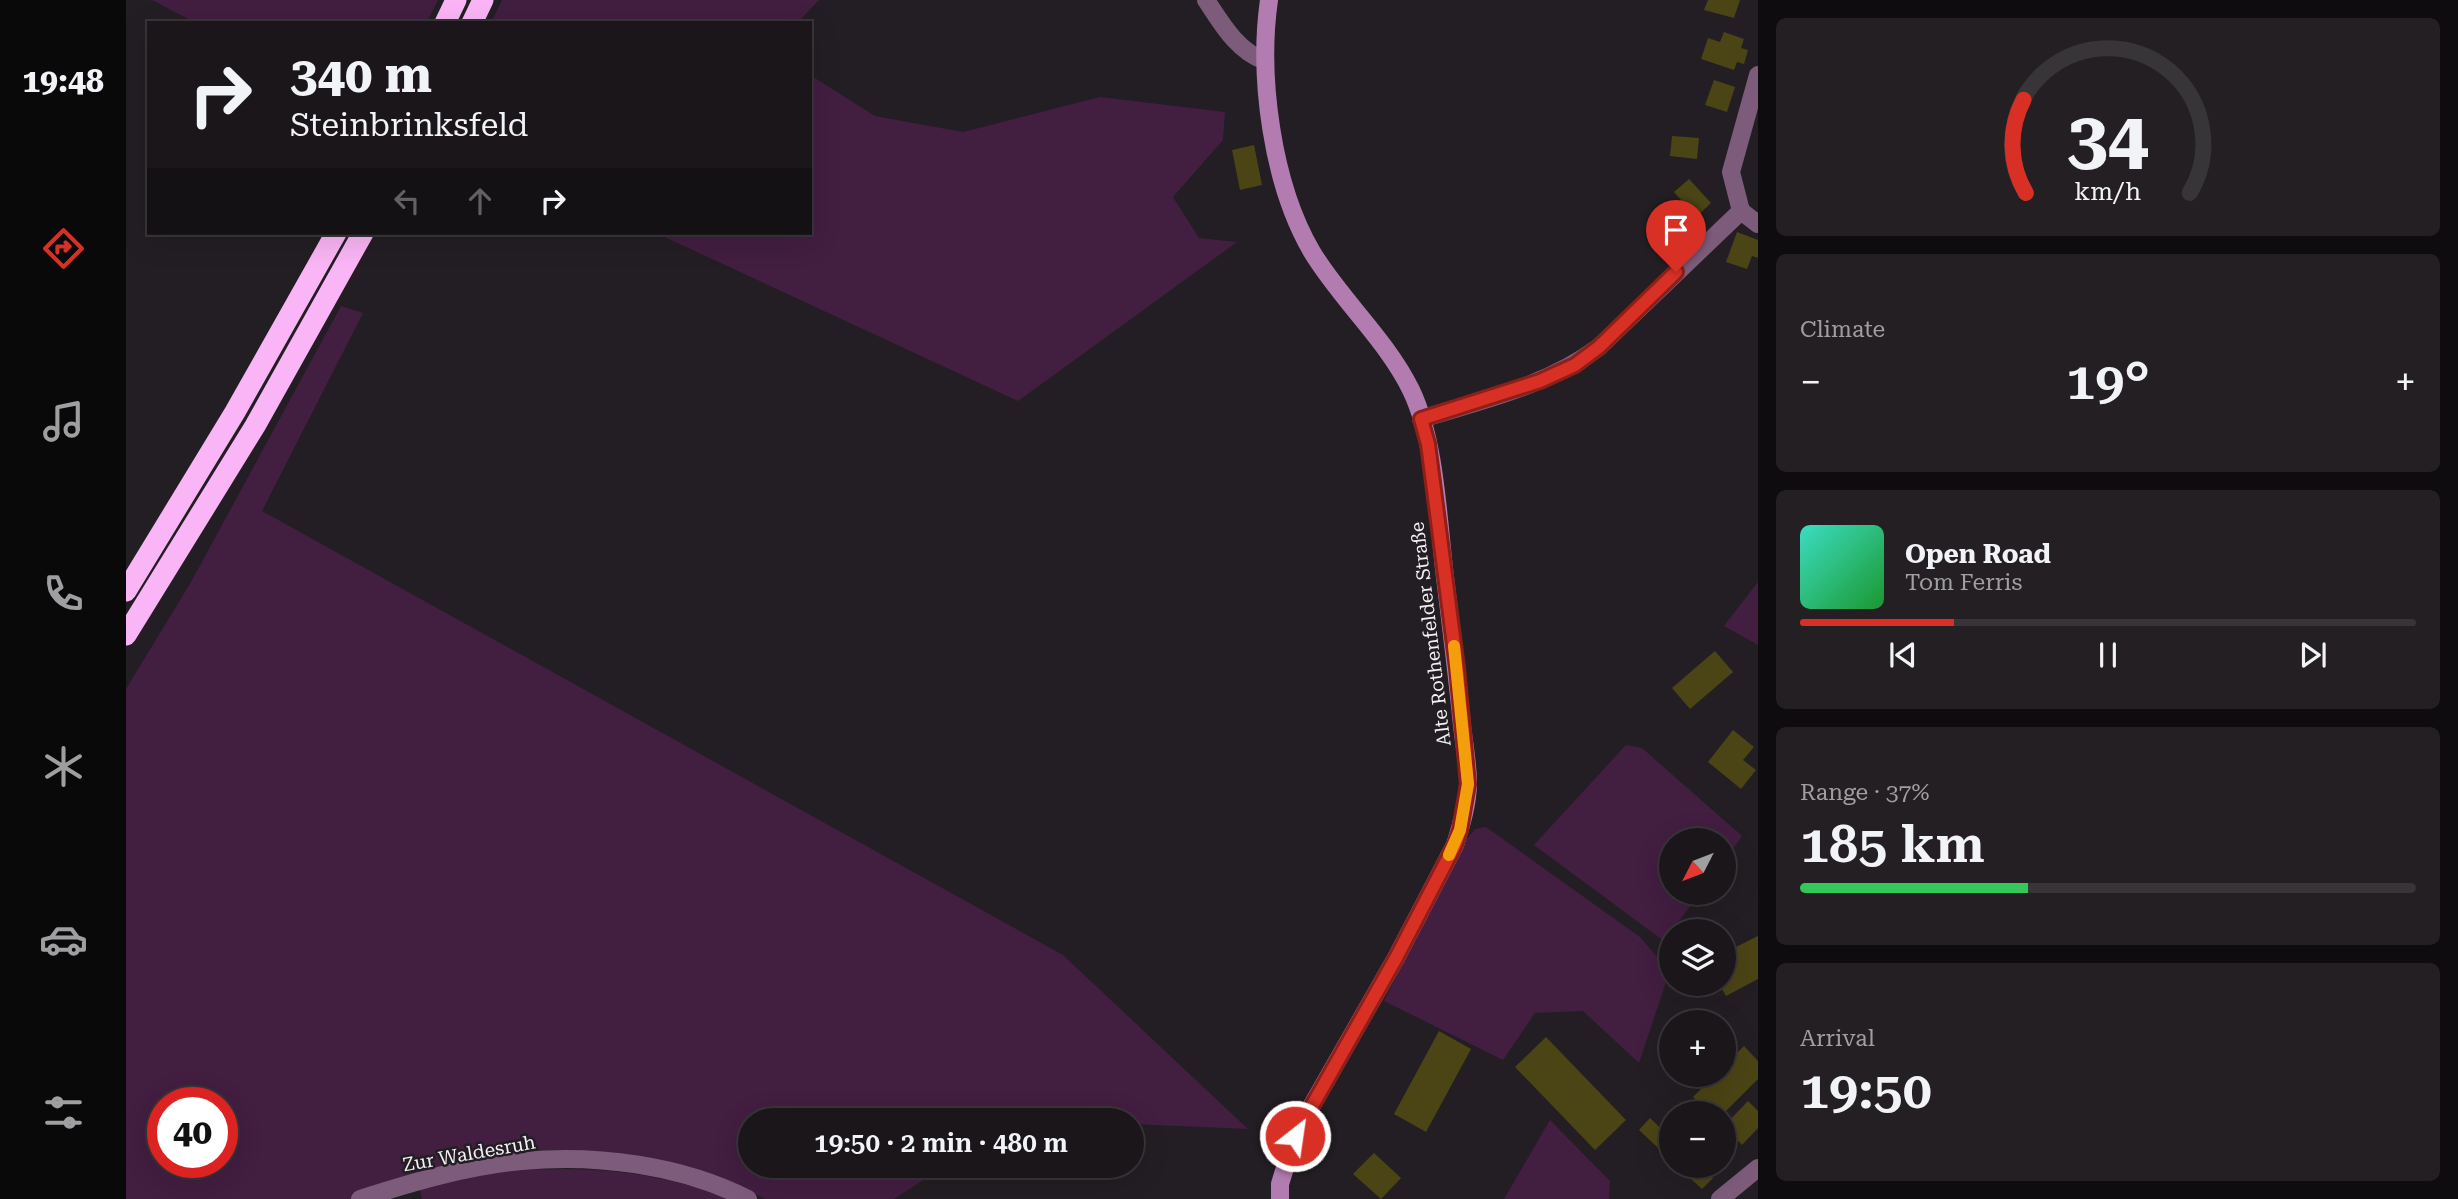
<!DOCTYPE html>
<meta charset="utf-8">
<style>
:root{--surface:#1a161a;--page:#231f23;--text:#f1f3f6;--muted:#9f9fa2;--line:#383539;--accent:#d93025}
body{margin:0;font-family:"Roboto Serif",serif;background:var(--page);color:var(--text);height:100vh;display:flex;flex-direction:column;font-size:26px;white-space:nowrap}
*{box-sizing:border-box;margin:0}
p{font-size:23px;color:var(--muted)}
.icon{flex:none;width:38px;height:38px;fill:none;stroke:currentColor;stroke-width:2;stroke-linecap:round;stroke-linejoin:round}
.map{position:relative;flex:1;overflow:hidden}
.details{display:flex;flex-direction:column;gap:18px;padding:18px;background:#0e0c0e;width:700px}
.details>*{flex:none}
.banner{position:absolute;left:21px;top:21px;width:665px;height:214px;border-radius:0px;box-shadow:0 7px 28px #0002,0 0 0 2px var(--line);background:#1a161a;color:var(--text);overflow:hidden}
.needle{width:46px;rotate:228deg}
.buttons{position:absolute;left:1533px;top:828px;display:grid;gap:14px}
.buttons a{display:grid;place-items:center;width:77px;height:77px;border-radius:50%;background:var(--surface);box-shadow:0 7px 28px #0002,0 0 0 2px var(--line);font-size:35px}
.speed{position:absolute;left:21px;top:1087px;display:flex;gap:14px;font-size:35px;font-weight:700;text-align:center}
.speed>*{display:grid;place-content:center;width:91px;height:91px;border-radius:50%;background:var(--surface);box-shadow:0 7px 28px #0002,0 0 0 2px var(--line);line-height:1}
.speed .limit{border:10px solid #d22;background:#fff;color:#111}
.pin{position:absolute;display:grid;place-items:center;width:60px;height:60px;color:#fff;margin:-72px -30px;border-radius:50% 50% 50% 0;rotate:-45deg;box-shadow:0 0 7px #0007}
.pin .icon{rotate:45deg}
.me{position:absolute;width:77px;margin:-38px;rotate:30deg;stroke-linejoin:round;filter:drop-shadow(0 0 5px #0008)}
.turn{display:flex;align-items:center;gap:24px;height:147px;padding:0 28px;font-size:32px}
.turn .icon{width:91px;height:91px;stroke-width:2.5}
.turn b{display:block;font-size:49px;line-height:60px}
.lanes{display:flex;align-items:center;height:66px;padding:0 28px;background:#0003;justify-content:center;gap:35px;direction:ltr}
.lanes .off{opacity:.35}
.big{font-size:52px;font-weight:600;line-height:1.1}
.details .widget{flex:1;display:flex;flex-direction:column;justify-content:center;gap:10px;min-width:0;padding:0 24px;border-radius:10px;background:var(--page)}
.details .dial{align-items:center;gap:0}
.dial svg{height:182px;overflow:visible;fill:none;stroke:var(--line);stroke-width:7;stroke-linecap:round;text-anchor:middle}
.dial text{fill:var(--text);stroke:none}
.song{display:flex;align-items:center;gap:21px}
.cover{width:84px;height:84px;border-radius:10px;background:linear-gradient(135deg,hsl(170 70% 55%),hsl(130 70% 35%))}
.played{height:7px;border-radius:4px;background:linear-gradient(90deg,var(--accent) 25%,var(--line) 25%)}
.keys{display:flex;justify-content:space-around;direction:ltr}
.heat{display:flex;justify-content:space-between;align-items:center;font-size:38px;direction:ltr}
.charge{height:10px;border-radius:5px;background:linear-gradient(90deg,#34c759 37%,var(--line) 0)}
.trip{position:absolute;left:612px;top:1108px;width:406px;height:70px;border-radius:35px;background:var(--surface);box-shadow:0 7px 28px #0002,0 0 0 2px var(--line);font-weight:600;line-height:70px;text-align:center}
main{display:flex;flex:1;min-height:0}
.tab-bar{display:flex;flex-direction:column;width:126px;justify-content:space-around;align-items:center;background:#0a090a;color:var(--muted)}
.tab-bar .icon{width:49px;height:49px}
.tab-bar .selected{color:var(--accent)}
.tab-bar b{font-size:32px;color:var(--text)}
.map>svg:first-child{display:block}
.green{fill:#421e41;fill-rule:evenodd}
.building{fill:#4b4415}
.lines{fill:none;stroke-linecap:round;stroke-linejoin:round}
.street{stroke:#7d5b7b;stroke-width:18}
.secondary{stroke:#b27cb0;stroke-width:18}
.highway{stroke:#f9b5f5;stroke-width:21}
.route-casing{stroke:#8d1f18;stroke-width:18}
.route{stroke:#d93025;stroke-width:12}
.slow{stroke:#f59e0b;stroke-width:12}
.labels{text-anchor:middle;stroke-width:5;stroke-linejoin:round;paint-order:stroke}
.street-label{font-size:19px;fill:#f4f1f4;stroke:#231e23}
</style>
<main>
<nav class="tab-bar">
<b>19:48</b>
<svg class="icon selected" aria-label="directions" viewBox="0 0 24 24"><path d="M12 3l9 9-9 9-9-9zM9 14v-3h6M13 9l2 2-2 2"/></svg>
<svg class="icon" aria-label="music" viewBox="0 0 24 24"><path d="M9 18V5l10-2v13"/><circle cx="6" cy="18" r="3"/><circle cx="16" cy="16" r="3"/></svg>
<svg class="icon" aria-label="phone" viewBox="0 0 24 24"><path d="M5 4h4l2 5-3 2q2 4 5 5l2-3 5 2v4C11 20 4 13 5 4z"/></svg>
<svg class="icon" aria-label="climate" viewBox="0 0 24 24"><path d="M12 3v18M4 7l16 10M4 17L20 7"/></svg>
<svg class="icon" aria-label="car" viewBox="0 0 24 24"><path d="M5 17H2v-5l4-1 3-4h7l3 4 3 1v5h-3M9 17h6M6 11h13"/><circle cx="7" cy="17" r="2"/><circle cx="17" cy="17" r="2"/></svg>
<svg class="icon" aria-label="filters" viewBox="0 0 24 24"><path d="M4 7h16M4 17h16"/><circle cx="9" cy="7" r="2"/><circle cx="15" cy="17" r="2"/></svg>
</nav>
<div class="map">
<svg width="1632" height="1199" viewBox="0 0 1632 1199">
<rect width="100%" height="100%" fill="#231e23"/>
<!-- green -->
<g class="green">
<polygon points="26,0 312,0 300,23 70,23"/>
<polygon points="376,0 693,0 671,23 365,23"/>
<polygon points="684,75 749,116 837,132 974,97 1099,112 1097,140 1047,197 1073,238 1111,242 892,401 530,233 684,233"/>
<path d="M 215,306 L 237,313 L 136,511 L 937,955 L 1122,1129 L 1006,1124 L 1006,1120 L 625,1120 L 625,1166 L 819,1166 L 768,1199 L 639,1199 L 609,1183 L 555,1166 L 438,1150 L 391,1150 L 297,1179 C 386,1170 466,1160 554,1183 C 571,1188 589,1191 605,1199 L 296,1199 L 294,1189 L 234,1199 L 0,1199 L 0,689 L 65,582 ZM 37,1102 L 96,1102 L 96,1162 L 37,1162 Z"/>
<polygon points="1632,582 1632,645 1598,626"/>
<polygon points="1500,745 1516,748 1616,836 1598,861 1598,840 1545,840 1545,892 1574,893 1538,941 1408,845"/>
<polygon points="1360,827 1514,937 1533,959 1542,976 1513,1063 1457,1011 1409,1013 1377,1060 1258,1001 1337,843 1349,829"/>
<polygon points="1424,1120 1484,1181 1483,1199 1378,1199"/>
</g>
<!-- building -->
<g class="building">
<polygon points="1582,0 1614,0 1608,18 1578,10"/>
<polygon points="1598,32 1618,39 1615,48 1622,50 1618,64 1611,62 1608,70 1575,59 1582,38 1594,42"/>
<polygon points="1588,80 1609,87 1601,112 1579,105"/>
<polygon points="1546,136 1573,138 1571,159 1544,156"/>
<polygon points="1128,145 1136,185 1114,190 1106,150"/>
<polygon points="1563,179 1585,203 1570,217 1548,192"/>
<polygon points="1611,232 1632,240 1632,258 1626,256 1621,269 1600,262"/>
<polygon points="1589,651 1607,672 1564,709 1546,688"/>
<polygon points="1607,730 1628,747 1617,760 1630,770 1615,789 1582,762"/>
<polygon points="1632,936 1632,979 1600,996 1593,984 1598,984 1598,953"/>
<polygon points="1313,1031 1345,1049 1300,1132 1268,1114"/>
<polygon points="1420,1037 1500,1120 1469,1150 1389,1067"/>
<polygon points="1618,1046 1632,1061 1632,1079 1598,1113 1583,1113 1567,1097 1590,1074 1598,1074 1598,1066"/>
<polygon points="1622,1101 1632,1111 1632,1128 1616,1145 1598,1126"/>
<polygon points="1524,1118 1545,1138 1545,1160 1513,1130"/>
<polygon points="1248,1153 1275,1178 1255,1199 1227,1174"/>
<polygon points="1551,1166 1574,1166 1587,1178 1576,1189"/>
</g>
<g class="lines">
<!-- street -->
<g class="street">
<path d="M 1080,0 C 1096,24 1111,51 1139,61"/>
<polyline points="1615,211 1605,172 1632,75"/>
<path d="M 1295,419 C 1356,400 1421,386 1473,347 L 1615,211 L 1632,224"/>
<path d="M 234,1199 C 287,1182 341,1166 396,1161 C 471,1154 555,1165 622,1199"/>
<polyline points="1594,1199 1632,1168"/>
</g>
<!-- secondary -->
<path class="secondary" d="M 1143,0 C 1132,77 1146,184 1186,252 C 1215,300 1260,339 1285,390 C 1310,442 1312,520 1319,577 C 1325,626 1331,675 1336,725 C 1338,744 1342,764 1342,783 C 1342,803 1335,826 1329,845 L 1270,958 L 1169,1135 L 1154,1184 L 1154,1199"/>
<!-- highway -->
<g class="highway">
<polyline points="319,23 330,0"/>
<polyline points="346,23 357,0"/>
<polyline points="0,591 109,412 210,233"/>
<polyline points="0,635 129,426 237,233"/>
</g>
</g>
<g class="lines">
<!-- route casing -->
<g class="route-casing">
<polyline id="route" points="1169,1136 1270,958 1329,845 1334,830 1342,784 1331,668 1302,444 1295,419 1414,381 1449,365 1473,347 1550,272"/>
</g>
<!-- route -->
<use href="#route" class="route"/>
<!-- slow -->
<polyline class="slow" points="1323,855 1334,830 1342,784 1328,646"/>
</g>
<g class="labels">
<!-- street labels -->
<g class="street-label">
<text transform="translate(1304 634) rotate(-97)" y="7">Alte Rothenfelder Straße</text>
<text transform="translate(343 1153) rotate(-10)" y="7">Zur Waldesruh</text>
</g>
</g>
</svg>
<div class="buttons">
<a><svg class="needle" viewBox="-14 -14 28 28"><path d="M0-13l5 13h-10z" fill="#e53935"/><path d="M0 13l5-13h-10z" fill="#9f9fa2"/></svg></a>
<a><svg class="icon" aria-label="layers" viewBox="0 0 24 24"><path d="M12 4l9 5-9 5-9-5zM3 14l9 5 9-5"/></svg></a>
<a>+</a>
<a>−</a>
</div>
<div class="speed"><div class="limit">40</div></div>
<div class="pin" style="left:1550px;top:272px;background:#d93025"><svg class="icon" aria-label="arrive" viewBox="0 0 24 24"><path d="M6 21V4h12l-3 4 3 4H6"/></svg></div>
<svg class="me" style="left:1169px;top:1136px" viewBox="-20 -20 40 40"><circle r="17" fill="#d93025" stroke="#fff" stroke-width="3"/><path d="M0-11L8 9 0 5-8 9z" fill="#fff"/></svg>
<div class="trip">19:50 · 2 min · 480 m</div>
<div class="banner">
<div class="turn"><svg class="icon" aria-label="right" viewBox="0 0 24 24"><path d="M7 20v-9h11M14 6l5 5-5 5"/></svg><div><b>340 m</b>Steinbrinksfeld</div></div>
<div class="lanes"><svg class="icon off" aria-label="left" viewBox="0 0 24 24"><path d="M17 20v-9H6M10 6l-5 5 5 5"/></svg><svg class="icon off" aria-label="ahead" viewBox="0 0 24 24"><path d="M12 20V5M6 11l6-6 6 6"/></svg><svg class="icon" aria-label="right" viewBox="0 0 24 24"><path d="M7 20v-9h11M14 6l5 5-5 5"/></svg></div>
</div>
</div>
<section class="details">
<div class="widget dial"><svg viewBox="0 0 100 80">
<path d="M14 69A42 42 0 1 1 86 69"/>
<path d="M14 69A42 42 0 0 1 13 28" stroke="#d93025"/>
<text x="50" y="56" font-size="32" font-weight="700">34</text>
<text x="50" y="72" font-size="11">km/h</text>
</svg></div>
<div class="widget"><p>Climate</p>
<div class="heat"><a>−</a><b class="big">19°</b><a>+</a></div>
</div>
<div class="widget">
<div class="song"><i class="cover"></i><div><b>Open Road</b><p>Tom Ferris</p></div></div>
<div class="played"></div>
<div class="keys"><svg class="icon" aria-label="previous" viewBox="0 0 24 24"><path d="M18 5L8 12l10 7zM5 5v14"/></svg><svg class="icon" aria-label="pause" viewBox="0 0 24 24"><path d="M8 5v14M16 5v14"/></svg><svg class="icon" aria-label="next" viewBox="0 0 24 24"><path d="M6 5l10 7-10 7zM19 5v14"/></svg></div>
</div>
<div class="widget"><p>Range · 37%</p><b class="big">185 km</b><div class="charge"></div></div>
<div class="widget"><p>Arrival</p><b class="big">19:50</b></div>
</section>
</main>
